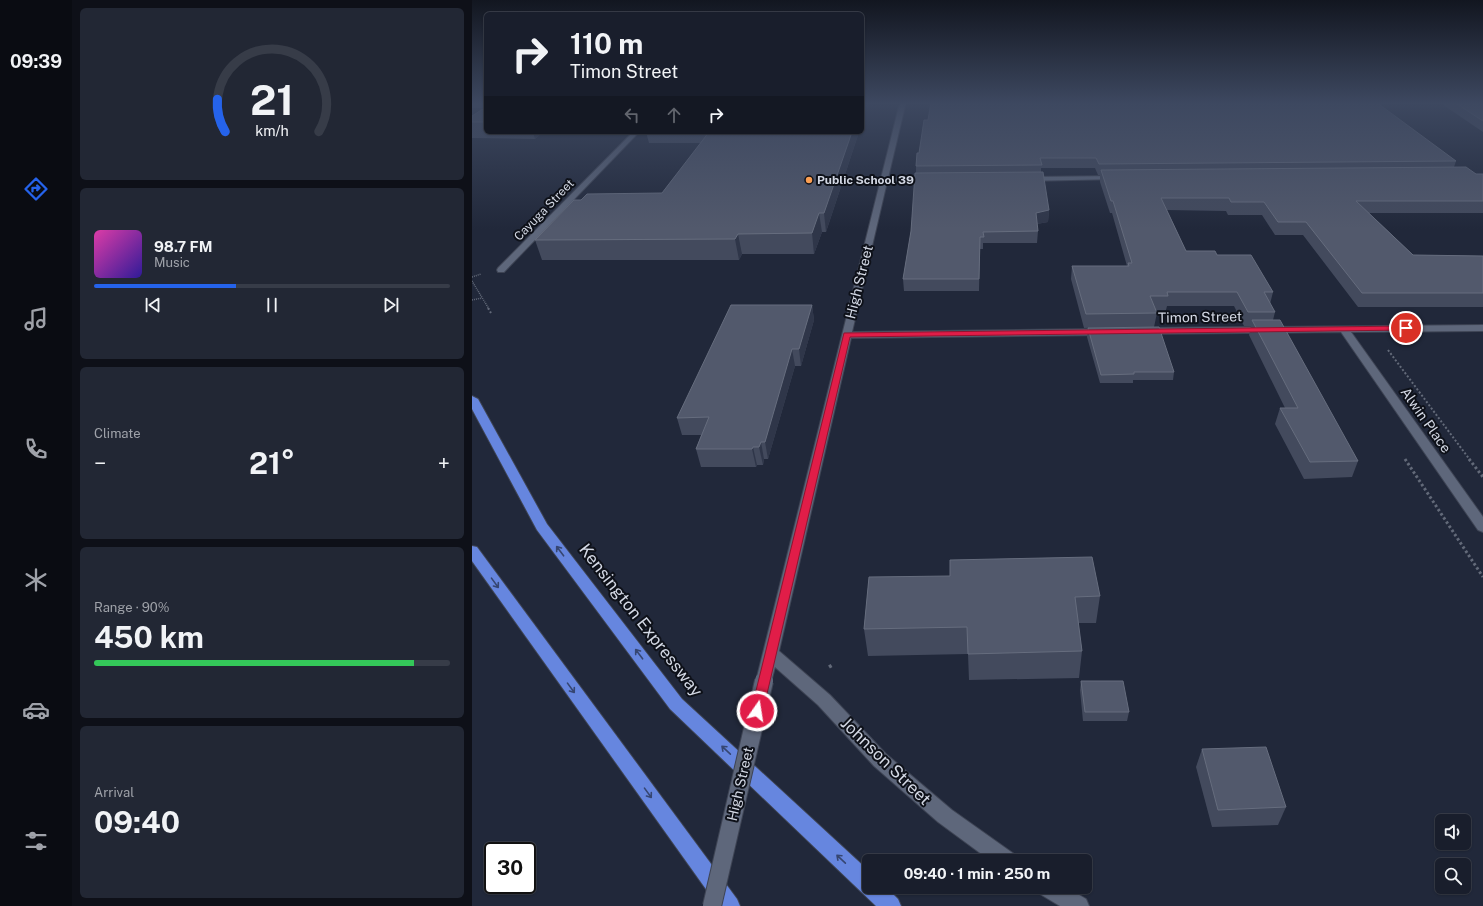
<!DOCTYPE html>
<meta charset="utf-8">
<style>
:root{--surface:#191e2c;--page:#222734;--text:#f1f3f6;--muted:#9fa2a9;--line:#373c48;--accent:#2563eb}
body{margin:0;font-family:"Public Sans",sans-serif;background:var(--page);color:var(--text);height:100vh;display:flex;flex-direction:column;font-size:15px;white-space:nowrap}
*{box-sizing:border-box;margin:0}
p{font-size:13px;color:var(--muted)}
.icon{flex:none;width:22px;height:22px;fill:none;stroke:currentColor;stroke-width:2;stroke-linecap:round;stroke-linejoin:round}
.map{position:relative;flex:1;overflow:hidden}
.sheet{display:flex;flex-direction:column;gap:8px;padding:8px;background:#0e1018;width:400px}
.sheet>*{flex:none}
.hud{position:absolute;left:12px;top:12px;width:380px;height:122px;border-radius:6px;box-shadow:0 1px 3px #0004,0 0 0 1px var(--line);background:#191e2c;color:var(--text);overflow:hidden}
.buttons{position:absolute;left:963px;top:814px;display:grid;gap:8px}
.buttons a{display:grid;place-items:center;width:36px;height:36px;border-radius:6px;background:var(--surface);box-shadow:0 1px 3px #0004,0 0 0 1px var(--line);font-size:20px}
.speed{position:absolute;left:12px;top:842px;display:flex;gap:8px;font-size:20px;font-weight:700;text-align:center}
.speed>*{display:grid;place-content:center;width:52px;height:52px;border-radius:50%;background:var(--surface);box-shadow:0 1px 3px #0004,0 0 0 1px var(--line);line-height:1}
.speed .limit{border:2px solid #111;border-radius:6px;background:#fff;color:#111}
.pin{position:absolute;display:grid;place-items:center;width:34px;height:34px;color:#fff;margin:-17px;border:2px solid #fff;border-radius:50%;box-shadow:0 1px 4px #0007}
.me{position:absolute;width:44px;margin:-22px;rotate:13deg;stroke-linejoin:round;filter:drop-shadow(0 0 3px #0008)}
.turn{display:flex;align-items:center;gap:14px;height:84px;padding:0 20px;font-size:18px}
.turn .icon{width:52px;height:52px;stroke-width:2.5}
.turn b{display:block;font-size:28px;line-height:34px}
.lanes{display:flex;align-items:center;height:38px;padding:0 20px;background:#0003;justify-content:center;gap:20px;direction:ltr}
.lanes .off{opacity:.35}
.big{font-size:30px;font-weight:700;line-height:1.1}
.sheet .tile{flex:1;display:flex;flex-direction:column;justify-content:center;gap:6px;min-width:0;padding:0 14px;border-radius:6px;background:var(--page)}
.sheet .dial{align-items:center;gap:0}
.dial svg{height:104px;overflow:visible;fill:none;stroke:var(--line);stroke-width:7;stroke-linecap:round;text-anchor:middle}
.dial text{fill:var(--text);stroke:none}
.song{display:flex;align-items:center;gap:12px}
.cover{width:48px;height:48px;border-radius:6px;background:linear-gradient(135deg,hsl(320 70% 55%),hsl(250 70% 35%))}
.played{height:4px;border-radius:2px;background:linear-gradient(90deg,var(--accent) 40%,var(--line) 40%)}
.keys{display:flex;justify-content:space-around;direction:ltr}
.heat{display:flex;justify-content:space-between;align-items:center;font-size:22px;direction:ltr}
.charge{height:6px;border-radius:3px;background:linear-gradient(90deg,#34c759 90%,var(--line) 0)}
.trip{position:absolute;left:390px;top:854px;width:230px;height:40px;border-radius:6px;background:var(--surface);box-shadow:0 1px 3px #0004,0 0 0 1px var(--line);font-weight:700;line-height:40px;text-align:center}
main{display:flex;flex:1;min-height:0}
.menu{display:flex;flex-direction:column;width:72px;justify-content:space-around;align-items:center;background:#0a0c12;color:var(--muted)}
.menu .icon{width:28px;height:28px}
.menu .on{color:var(--accent)}
.menu b{font-size:18px;color:var(--text)}
.map>svg:first-child{display:block}
.lines{fill:none;stroke-linecap:round;stroke-linejoin:round}
.street-casing{stroke:#3e4454;stroke-width:2}
.highway-casing{stroke:#3e4454;stroke-width:2}
.path-far3{stroke:#636a79;stroke-width:1.5;stroke-dasharray:1 1;stroke-linecap:butt}
.path-far2{stroke:#636a79;stroke-width:2;stroke-dasharray:2 2;stroke-linecap:butt}
.path-far1{stroke:#636a79;stroke-width:3;stroke-dasharray:2.5 2.5;stroke-linecap:butt}
.path{stroke:#636a79;stroke-width:3.5;stroke-dasharray:3 3;stroke-linecap:butt}
.street{fill:#5e677b;fill-rule:evenodd}
.highway{fill:#6686df;fill-rule:evenodd}
.street-bridge-casing{stroke:#3e4454;stroke-width:20;stroke-linecap:butt}
.street-bridge{stroke:#5e677b;stroke-width:18}
.wall{fill:#434a5d}
.shaded-wall{fill:#2f3649}
.building{fill:#52596c;stroke:#666d7e}
.oneway{stroke:#364672}
.route{fill:#e11d48;stroke:#92132f}
.poi-dot{fill:#fb9e51;stroke:#0e1119;stroke-width:1.5}
.labels{text-anchor:middle;stroke-width:4;stroke-linejoin:round;paint-order:stroke}
.far-poi-label{font-size:12px;font-weight:bold;fill:#d3d8e4;stroke:#0e1119;text-anchor:start}
.far-street-label{font-size:12px;fill:#d3d8e4;stroke:#0e1119}
.street-label{font-size:14px;fill:#d3d8e4;stroke:#0e1119}
.near-street-label{font-size:17px;fill:#d3d8e4;stroke:#0e1119}
</style>
<main>
<nav class="menu">
<b>09:39</b>
<svg class="icon on" aria-label="directions" viewBox="0 0 24 24"><path d="M12 3l9 9-9 9-9-9zM9 14v-3h6M13 9l2 2-2 2"/></svg>
<svg class="icon" aria-label="music" viewBox="0 0 24 24"><path d="M9 18V5l10-2v13"/><circle cx="6" cy="18" r="3"/><circle cx="16" cy="16" r="3"/></svg>
<svg class="icon" aria-label="phone" viewBox="0 0 24 24"><path d="M5 4h4l2 5-3 2q2 4 5 5l2-3 5 2v4C11 20 4 13 5 4z"/></svg>
<svg class="icon" aria-label="climate" viewBox="0 0 24 24"><path d="M12 3v18M4 7l16 10M4 17L20 7"/></svg>
<svg class="icon" aria-label="car" viewBox="0 0 24 24"><path d="M5 17H2v-5l4-1 3-4h7l3 4 3 1v5h-3M9 17h6M6 11h13"/><circle cx="7" cy="17" r="2"/><circle cx="17" cy="17" r="2"/></svg>
<svg class="icon" aria-label="filters" viewBox="0 0 24 24"><path d="M4 7h16M4 17h16"/><circle cx="9" cy="7" r="2"/><circle cx="15" cy="17" r="2"/></svg>
</nav>
<section class="sheet">
<div class="tile dial"><svg viewBox="0 0 100 80">
<path d="M14 69A42 42 0 1 1 86 69"/>
<path d="M14 69A42 42 0 0 1 8 44" stroke="#2563eb"/>
<text x="50" y="56" font-size="32" font-weight="700">21</text>
<text x="50" y="72" font-size="11">km/h</text>
</svg></div>
<div class="tile">
<div class="song"><i class="cover"></i><div><b>98.7 FM</b><p>Music</p></div></div>
<div class="played"></div>
<div class="keys"><svg class="icon" aria-label="previous" viewBox="0 0 24 24"><path d="M18 5L8 12l10 7zM5 5v14"/></svg><svg class="icon" aria-label="pause" viewBox="0 0 24 24"><path d="M8 5v14M16 5v14"/></svg><svg class="icon" aria-label="next" viewBox="0 0 24 24"><path d="M6 5l10 7-10 7zM19 5v14"/></svg></div>
</div>
<div class="tile"><p>Climate</p>
<div class="heat"><a>−</a><b class="big">21°</b><a>+</a></div>
</div>
<div class="tile"><p>Range · 90%</p><b class="big">450 km</b><div class="charge"></div></div>
<div class="tile"><p>Arrival</p><b class="big">09:40</b></div>
</section>
<div class="map">
<svg width="1011" height="906" viewBox="0 0 1011 906">
<rect width="100%" height="100%" fill="#21283a"/>
<g class="lines">
<!-- street casing -->
<g class="street-casing">
<g id="street">
<polygon points="428,102 434,102 416,178 459,178 463,180 459,182 415,182 380,332 631,329 636,332 631,335 379,338 307,651 358,695 414,754 480,810 542,854 545,861 519,861 466,822 402,766 346,705 303,667 298,686 292,688 286,686 284,681"/>
<polygon points="161,132 167,132 32,272 26,272 25,270 26,268"/>
<polygon points="645,176 648,178 647,179 555,181 551,179 555,177"/>
<polygon points="1011,325 1011,331 879,332 1011,517 1011,532 1006,530 869,332 671,334 666,331 671,328"/>
<polygon points="565,887 594,887 614,899 617,906 588,906 568,894"/>
</g>
</g>
<!-- highway casing -->
<g class="highway-casing">
<g id="highway">
<polygon points="0,396 6,399 75,524 210,699 397,871 397,887 414,887 426,899 429,906 404,906 198,709 65,530 0,409"/>
<polygon points="0,546 5,547 265,899 268,906 246,906 0,561"/>
</g>
</g>
<!-- path-far3 -->
<g class="path-far3">
<polyline points="0,277 9,274"/>
<polyline points="0,281 17,309"/>
<polyline points="0,300 10,298"/>
</g>
<!-- path-far2 -->
<g class="path-far2">
<polyline points="16,308 19,313"/>
<polyline points="916,350 998,460"/>
</g>
<!-- path-far1 -->
<g class="path-far1">
<polyline points="933,459 1011,577"/>
<polyline points="997,459 1011,477"/>
</g>
<!-- path -->
<polyline class="path" points="357,667 362,664"/>
<!-- street -->
<use href="#street" class="street"/>
<!-- highway -->
<use href="#highway" class="highway"/>
<!-- street-bridge casing -->
<g class="street-bridge-casing">
<polyline id="street-bridge" points="240,906 292,681"/>
</g>
<!-- street-bridge -->
<use href="#street-bridge" class="street-bridge"/>
</g>
<!-- wall -->
<g class="wall">
<polygon points="0,102 14,102 14,132 71,132 63,139 0,138 0,116 12,108 0,108"/>
<polygon points="967,102 1011,102 1011,132"/>
<polygon points="174,132 387,132 354,232 350,232 342,254 270,254 267,260 70,260 63,240 109,200 190,193 229,143 177,143"/>
<polygon points="445,153 984,161 982,167 1004,174 1011,174 1011,213 897,213 941,255 1011,256 1011,307 886,307 831,235 803,235 790,215 756,215 754,211 695,210 714,251 745,255 801,292 798,304 803,312 801,320 886,461 880,477 832,479 803,424 808,408 813,408 777,335 779,326 772,326 762,306 695,306 694,310 684,310 685,313 682,327 612,328 599,279 600,266 655,266 640,213 638,213 628,182 628,175 626,175 623,168 569,168 569,172 577,210 576,222 565,224 566,231 565,243 511,243 511,249 508,249 507,291 432,291 431,279 439,231 444,173 444,166"/>
<polygon points="340,305 342,320 329,366 323,366 296,459 292,459 291,465 285,465 284,467 229,467 224,449 229,435 210,435 205,418"/>
<polygon points="616,328 702,372 701,380 661,380 661,383 628,383 615,337"/>
<polygon points="397,577 628,596 624,623 606,623 610,651 607,678 497,680 496,654 396,656 392,629"/>
<polygon points="609,681 657,712 655,721 611,721 608,690"/>
<polygon points="730,749 814,807 806,825 740,827 724,767"/>
</g>
<!-- shaded-wall -->
<g class="shaded-wall">
<polygon points="390,102 396,102 390,121"/>
<polygon points="61,132 71,132 63,139"/>
<polygon points="380,132 387,132 354,232 352,213"/>
<polygon points="577,210 576,222 564,224 564,213"/>
<polygon points="347,213 350,232 342,254 340,233"/>
<polygon points="266,234 270,254 267,260 263,239"/>
<polygon points="340,305 342,320 329,366 327,349"/>
<polygon points="320,349 323,366 296,459 293,442"/>
<polygon points="289,442 292,459 291,465 287,447"/>
<polygon points="281,447 285,465 284,467 280,449"/>
</g>
<!-- building -->
<g class="building">
<polygon points="459,102 904,102 984,161 627,164 624,158 568,158 570,165 444,166 445,153 447,153 452,120 456,120"/>
<polygon points="982,102 1011,102 1011,121"/>
<polygon points="14,107 14,122 0,122 0,116"/>
<polygon points="237,132 380,132 352,213 347,213 340,233 266,234 263,239 63,240 102,200 109,200 115,194 190,193"/>
<polygon points="994,167 1004,174 1011,174 1011,201 884,201 941,255 1011,256 1011,293 890,293 834,222 806,222 792,202 759,202 757,198 689,198 714,251 743,251 745,255 779,255 801,292 792,292 803,312 776,312 765,292 695,292 696,296 678,296 685,313 614,314 600,266 657,266 656,263 660,263 641,201 639,201 629,170"/>
<polygon points="571,172 577,210 564,213 566,231 511,232 512,237 508,237 507,279 431,279 439,231 443,173"/>
<polygon points="259,305 340,305 327,349 320,349 293,442 289,442 287,447 281,447 280,449 224,449 237,417 205,418"/>
<polygon points="780,320 808,320 886,461 838,462 808,408 826,408"/>
<polygon points="687,327 702,372 662,372 662,374 629,375 616,328"/>
<polygon points="620,557 628,596 603,597 610,651 496,654 495,627 392,629 397,577 478,576 478,560"/>
<polygon points="609,681 651,681 657,712 613,712"/>
<polygon points="794,747 814,807 746,810 730,749"/>
</g>
<!-- one-way arrows -->
<defs><path id="oneway-shaft" d="M-6 0H5M1.5-3L5.5 0L1.5 3" fill="none" stroke-width="1.6" stroke-linecap="round" stroke-linejoin="round"/></defs>
<g class="oneway">
<use href="#oneway-shaft" transform="translate(88 551) rotate(-127)"/>
<use href="#oneway-shaft" transform="translate(23 583) rotate(54)"/>
<use href="#oneway-shaft" transform="translate(167 654) rotate(-127)"/>
<use href="#oneway-shaft" transform="translate(99 688) rotate(54)"/>
<use href="#oneway-shaft" transform="translate(254 750) rotate(-137)"/>
<use href="#oneway-shaft" transform="translate(176 793) rotate(54)"/>
<use href="#oneway-shaft" transform="translate(369 859) rotate(-137)"/>
</g>
<!-- sky -->
<linearGradient id="sky" x2="0" y2="1"><stop stop-color="#121620"/><stop offset="0.45" stop-color="#3d4860"/><stop offset="1" stop-color="#3d4860" stop-opacity="0"/></linearGradient>
<rect width="1011" height="229" fill="url(#sky)"/>
<!-- route -->
<polygon class="route" points="934,326 937,328 936,330 378,337 291,711 290,715 285,717 281,715 279,711 372,333"/>
<!-- markers -->
<circle class="poi-dot" cx="337" cy="180" r="4"/>
<g class="labels">
<!-- far-poi labels -->
<g class="far-poi-label">
<text x="345" y="184">Public School 39</text>
</g>
<!-- far-street labels -->
<g class="far-street-label">
<text transform="translate(72 210) rotate(-46)" y="4">Cayuga Street</text>
</g>
<!-- street labels -->
<g class="street-label">
<text transform="translate(387 282) rotate(-76)" y="5">High Street</text>
<text transform="translate(728 317) rotate(-1)" y="5">Timon Street</text>
<text transform="translate(954 420) rotate(55)" y="5">Alwin Place</text>
<text transform="translate(268 784) rotate(-77)" y="5">High Street</text>
</g>
<!-- near-street labels -->
<g class="near-street-label">
<text transform="translate(169 620) rotate(52)" y="6">Kensington Expressway</text>
<text transform="translate(414 761) rotate(44)" y="6">Johnson Street</text>
</g>
</g>
</svg>
<div class="buttons">
<a><svg class="icon" aria-label="sound" viewBox="0 0 24 24"><path d="M4 9h4l5-4v14l-5-4H4zM17 9q2 3 0 6"/></svg></a>
<a><svg class="icon" aria-label="search" viewBox="0 0 24 24"><circle cx="10" cy="10" r="6"/><path d="M15 15l6 6"/></svg></a>
</div>
<div class="speed"><div class="limit">30</div></div>
<div class="pin" style="left:934px;top:328px;background:#d93025"><svg class="icon" aria-label="arrive" viewBox="0 0 24 24"><path d="M6 21V4h12l-3 4 3 4H6"/></svg></div>
<svg class="me" style="left:285px;top:711px" viewBox="-20 -20 40 40"><circle r="17" fill="#e11d48" stroke="#fff" stroke-width="3"/><path d="M0-11L8 9 0 5-8 9z" fill="#fff"/></svg>
<div class="trip">09:40 · 1 min · 250 m</div>
<div class="hud">
<div class="turn"><svg class="icon" aria-label="right" viewBox="0 0 24 24"><path d="M7 20v-9h11M14 6l5 5-5 5"/></svg><div><b>110 m</b>Timon Street</div></div>
<div class="lanes"><svg class="icon off" aria-label="left" viewBox="0 0 24 24"><path d="M17 20v-9H6M10 6l-5 5 5 5"/></svg><svg class="icon off" aria-label="ahead" viewBox="0 0 24 24"><path d="M12 20V5M6 11l6-6 6 6"/></svg><svg class="icon" aria-label="right" viewBox="0 0 24 24"><path d="M7 20v-9h11M14 6l5 5-5 5"/></svg></div>
</div>
</div>
</main>
